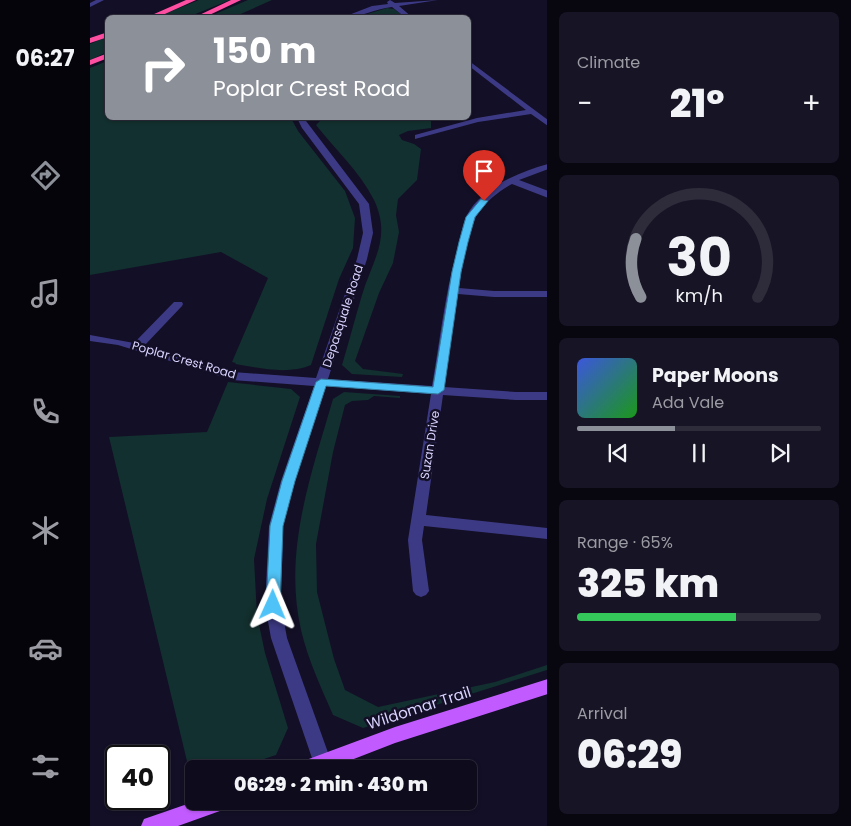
<!DOCTYPE html>
<meta charset="utf-8">
<style>
:root{--surface:#0e0b1c;--page:#171425;--text:#f1f3f6;--muted:#9b9ba3;--line:#2e2b3b;--accent:#8c9099}
body{margin:0;font-family:Poppins,sans-serif;background:var(--page);color:var(--text);height:100vh;display:flex;flex-direction:column;font-size:19px;white-space:nowrap}
*{box-sizing:border-box;margin:0}
p{font-size:16px;color:var(--muted)}
.icon{flex:none;width:28px;height:28px;fill:none;stroke:currentColor;stroke-width:2;stroke-linecap:round;stroke-linejoin:round}
.map{position:relative;flex:1;overflow:hidden}
.sheet{display:flex;flex-direction:column;gap:12px;padding:12px;background:#08060f;width:304px}
.sheet>*{flex:none}
.top-card{position:absolute;left:15px;top:15px;width:366px;height:105px;border-radius:8px;box-shadow:0 1px 4px #0004,0 0 0 1px var(--line);background:#8c9099;color:#fff;overflow:hidden}
.speed{position:absolute;left:15px;top:745px;display:flex;gap:10px;font-size:25px;font-weight:700;text-align:center}
.speed>*{display:grid;place-content:center;width:65px;height:65px;border-radius:50%;background:var(--surface);box-shadow:0 1px 4px #0004,0 0 0 1px var(--line);line-height:1}
.speed .limit{border:2px solid #111;border-radius:8px;background:#fff;color:#111}
.pin{position:absolute;display:grid;place-items:center;width:42px;height:42px;color:#fff;margin:-51px -21px;border-radius:50% 50% 50% 0;rotate:-45deg;box-shadow:0 0 5px #0007}
.pin .icon{rotate:45deg}
.me{position:absolute;width:55px;margin:-28px;rotate:1deg;stroke-linejoin:round;filter:drop-shadow(0 0 4px #0008)}
.turn{display:flex;align-items:center;gap:18px;height:105px;padding:0 25px;font-size:22px}
.turn .icon{width:65px;height:65px;stroke-width:2.5}
.turn b{display:block;font-size:35px;line-height:42px}
.big{font-size:38px;font-weight:800;line-height:1.1}
.sheet .card{flex:1;display:flex;flex-direction:column;justify-content:center;gap:8px;min-width:0;padding:0 18px;border-radius:8px;background:var(--page)}
.sheet .dial{align-items:center;gap:0}
.dial svg{height:130px;overflow:visible;fill:none;stroke:var(--line);stroke-width:7;stroke-linecap:round;text-anchor:middle}
.dial text{fill:var(--text);stroke:none}
.song{display:flex;align-items:center;gap:15px}
.cover{width:60px;height:60px;border-radius:8px;background:linear-gradient(135deg,hsl(230 70% 55%),hsl(120 70% 35%))}
.played{height:5px;border-radius:2px;background:linear-gradient(90deg,var(--accent) 40%,var(--line) 40%)}
.keys{display:flex;justify-content:space-around;direction:ltr}
.heat{display:flex;justify-content:space-between;align-items:center;font-size:28px;direction:ltr}
.charge{height:8px;border-radius:4px;background:linear-gradient(90deg,#34c759 65%,var(--line) 0)}
.trip{position:absolute;left:95px;top:760px;width:292px;height:50px;border-radius:8px;background:var(--surface);box-shadow:0 1px 4px #0004,0 0 0 1px var(--line);font-weight:800;line-height:50px;text-align:center}
main{display:flex;flex:1;min-height:0}
.dock{display:flex;flex-direction:column;width:90px;justify-content:space-around;align-items:center;background:#06040b;color:var(--muted)}
.dock .icon{width:35px;height:35px}
.dock .on{color:var(--accent)}
.dock b{font-size:22px;color:var(--text)}
.map>svg:first-child{display:block}
.green{fill:#12302f}
.lines{fill:none;stroke-linecap:round;stroke-linejoin:round}
.minor{fill:#3d3a85;fill-rule:evenodd}
.major{fill:#c25bff;fill-rule:evenodd}
.highway{fill:#ff4fa3;fill-rule:evenodd}
.route{fill:#4fc3f7;stroke:#337fa1}
.labels{text-anchor:middle;stroke-width:5;stroke-linejoin:round;paint-order:stroke}
.street-label{font-size:12px;fill:#d9d4ff;stroke:#130f26}
.near-street-label{font-size:15px;fill:#d9d4ff;stroke:#130f26}
</style>
<main>
<nav class="dock">
<b>06:27</b>
<svg class="icon on" aria-label="directions" viewBox="0 0 24 24"><path d="M12 3l9 9-9 9-9-9zM9 14v-3h6M13 9l2 2-2 2"/></svg>
<svg class="icon" aria-label="music" viewBox="0 0 24 24"><path d="M9 18V5l10-2v13"/><circle cx="6" cy="18" r="3"/><circle cx="16" cy="16" r="3"/></svg>
<svg class="icon" aria-label="phone" viewBox="0 0 24 24"><path d="M5 4h4l2 5-3 2q2 4 5 5l2-3 5 2v4C11 20 4 13 5 4z"/></svg>
<svg class="icon" aria-label="climate" viewBox="0 0 24 24"><path d="M12 3v18M4 7l16 10M4 17L20 7"/></svg>
<svg class="icon" aria-label="car" viewBox="0 0 24 24"><path d="M5 17H2v-5l4-1 3-4h7l3 4 3 1v5h-3M9 17h6M6 11h13"/><circle cx="7" cy="17" r="2"/><circle cx="17" cy="17" r="2"/></svg>
<svg class="icon" aria-label="filters" viewBox="0 0 24 24"><path d="M4 7h16M4 17h16"/><circle cx="9" cy="7" r="2"/><circle cx="15" cy="17" r="2"/></svg>
</nav>
<div class="map">
<svg width="458" height="826" viewBox="0 0 458 826">
<rect width="100%" height="100%" fill="#130f26"/>
<!-- green -->
<g class="green">
<polygon points="109,0 140,0 98,17 65,18"/>
<polygon points="158,0 182,0 144,17 118,17"/>
<polygon points="297,8 304,9 315,17 264,18"/>
<polygon points="17,37 17,52 0,60 0,44"/>
<path d="M 17,61 L 18,118 L 201,118 L 208,131 L 255,191 L 265,218 L 263,248 L 249,279 L 221,365 C 198,375 169,368 145,364 L 146,363 L 142,362 L 178,278 L 131,252 L 0,275 L 0,68 Z"/>
<path d="M 256,118 L 341,118 L 341,128 L 318,131 L 309,135 L 312,140 L 324,144 L 331,149 L 327,180 L 308,199 L 306,215 L 309,232 L 303,263 L 289,293 L 265,361 L 273,369 L 313,374 L 312,377 L 262,374 L 252,365 C 259,342 265,318 272,295 C 282,261 302,238 284,200 C 270,172 245,149 226,125 L 231,120 Z"/>
<polygon points="138,382 201,389 210,397 177,499 164,559 167,615 175,653 198,728 186,755 143,769 104,769 102,782 19,437 117,432"/>
<path d="M 254,392 L 310,396 L 310,398 L 284,396 L 278,400 L 262,401 L 255,405 L 243,452 L 226,544 L 227,592 L 244,659 L 255,690 L 288,707 L 405,682 L 457,665 L 457,670 L 273,728 L 243,715 C 231,687 218,660 211,630 C 193,551 221,475 243,399 Z"/>
</g>
<g class="lines">
<!-- minor -->
<g class="minor">
<polygon points="6,0 14,0 0,7 0,3"/>
<path d="M 300,0 L 305,3 L 348,0 L 309,6 L 323,18 L 316,18 L 302,7 C 285,9 269,18 251,18 L 282,6 L 298,4 L 297,2 Z"/>
<polygon points="379,61 458,120 458,126 441,114 388,122 325,139 325,135 387,118 436,110 379,66"/>
<path d="M 207,118 L 231,118 L 216,121 L 279,204 L 283,233 L 277,259 L 238,379 L 342,386 C 350,340 355,292 368,247 C 371,237 372,226 376,217 C 390,188 429,172 458,164 L 458,169 L 429,180 L 458,191 L 458,198 L 422,184 C 409,191 391,205 385,219 C 377,238 372,267 369,288 L 404,291 L 458,291 L 458,297 L 404,297 L 368,294 L 354,387 L 426,392 L 458,392 L 458,400 L 426,400 L 353,395 L 336,515 L 458,528 L 458,539 L 334,526 L 332,540 L 339,591 L 336,595 L 331,597 L 326,595 L 323,591 L 318,540 L 341,394 L 236,386 L 205,481 L 193,526 L 191,605 L 197,638 L 241,761 L 238,767 L 234,769 L 226,767 L 223,761 L 181,638 L 175,605 L 179,526 L 191,481 L 224,386 L 142,380 L 28,345 L 0,341 L 0,335 L 44,343 L 84,302 L 92,302 L 93,304 L 92,306 L 54,346 L 143,372 L 226,378 L 267,259 L 273,233 L 269,204 L 212,128 Z"/>
</g>
<!-- major -->
<g class="major">
<polygon points="458,679 458,694 305,743 238,769 205,769 208,763 305,727"/>
<polygon points="106,801 143,801 141,807 88,826 51,826 54,819"/>
</g>
<!-- highway -->
<g class="highway">
<polygon points="96,0 106,0 66,18 55,18"/>
<polygon points="141,0 151,0 113,18 103,18"/>
<polygon points="18,32 18,37 0,43 0,38"/>
<polygon points="18,53 18,58 0,65 0,60"/>
</g>
</g>
<!-- route -->
<polygon class="route" points="391,199 398,201 385,217 378,242 371,272 354,390 348,394 236,386 205,481 193,526 190,605 188,609 183,611 178,609 176,605 180,526 192,481 226,382 231,379 343,387 362,272 369,242 376,217"/>
<g class="labels">
<!-- street labels -->
<g class="street-label">
<text transform="translate(253 316) rotate(-72)" y="4">Depasquale Road</text>
<text transform="translate(94 360) rotate(16)" y="4">Poplar Crest Road</text>
<text transform="translate(340 445) rotate(-81)" y="4">Suzan Drive</text>
</g>
<!-- near-street labels -->
<g class="near-street-label">
<text transform="translate(329 708) rotate(-18)" y="5">Wildomar Trail</text>
</g>
</g>
</svg>
<div class="speed"><div class="limit">40</div></div>
<div class="pin" style="left:394px;top:201px;background:#d93025"><svg class="icon" aria-label="arrive" viewBox="0 0 24 24"><path d="M6 21V4h12l-3 4 3 4H6"/></svg></div>
<svg class="me" style="left:183px;top:605px" viewBox="-20 -20 40 40"><path d="M0-17L14 15 0 8-14 15z" fill="#4fc3f7" stroke="#fff" stroke-width="4"/></svg>
<div class="trip">06:29 · 2 min · 430 m</div>
<div class="top-card">
<div class="turn"><svg class="icon" aria-label="right" viewBox="0 0 24 24"><path d="M7 20v-9h11M14 6l5 5-5 5"/></svg><div><b>150 m</b>Poplar Crest Road</div></div>
</div>
</div>
<section class="sheet">
<div class="card"><p>Climate</p>
<div class="heat"><a>−</a><b class="big">21°</b><a>+</a></div>
</div>
<div class="card dial"><svg viewBox="0 0 100 80">
<path d="M14 69A42 42 0 1 1 86 69"/>
<path d="M14 69A42 42 0 0 1 11 33" stroke="#8c9099"/>
<text x="50" y="56" font-size="32" font-weight="700">30</text>
<text x="50" y="72" font-size="11">km/h</text>
</svg></div>
<div class="card">
<div class="song"><i class="cover"></i><div><b>Paper Moons</b><p>Ada Vale</p></div></div>
<div class="played"></div>
<div class="keys"><svg class="icon" aria-label="previous" viewBox="0 0 24 24"><path d="M18 5L8 12l10 7zM5 5v14"/></svg><svg class="icon" aria-label="pause" viewBox="0 0 24 24"><path d="M8 5v14M16 5v14"/></svg><svg class="icon" aria-label="next" viewBox="0 0 24 24"><path d="M6 5l10 7-10 7zM19 5v14"/></svg></div>
</div>
<div class="card"><p>Range · 65%</p><b class="big">325 km</b><div class="charge"></div></div>
<div class="card"><p>Arrival</p><b class="big">06:29</b></div>
</section>
</main>
